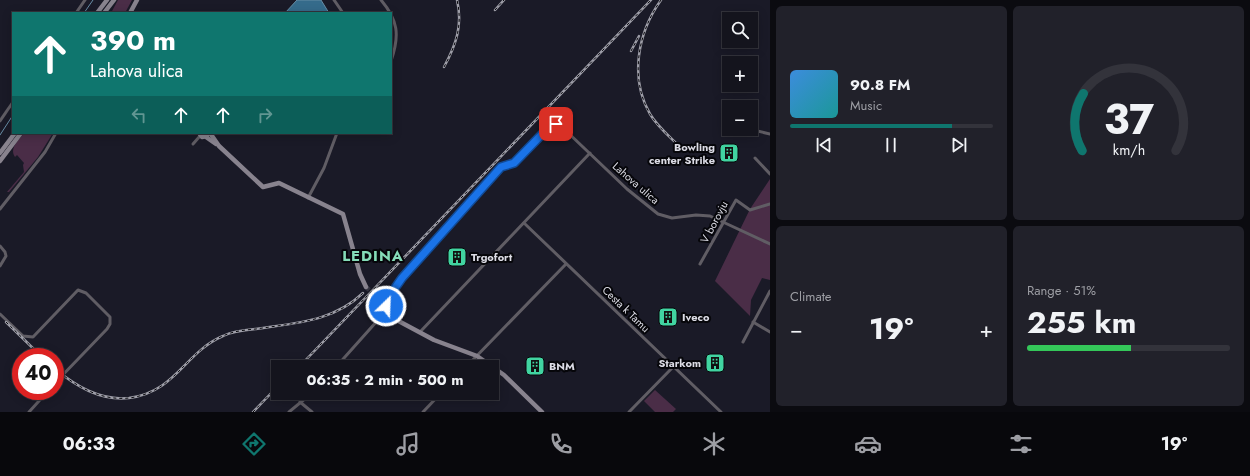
<!DOCTYPE html>
<meta charset="utf-8">
<style>
:root{--surface:#14141d;--page:#21212a;--text:#f1f3f6;--muted:#9d9ea4;--line:#33333b;--accent:#0f766e}
body{margin:0;font-family:Jost,sans-serif;background:var(--page);color:var(--text);height:100vh;display:flex;flex-direction:column;font-size:15px;white-space:nowrap}
*{box-sizing:border-box;margin:0}
p{font-size:13px;color:var(--muted)}
.icon{flex:none;width:22px;height:22px;fill:none;stroke:currentColor;stroke-width:2;stroke-linecap:round;stroke-linejoin:round}
.map{position:relative;flex:1;overflow:hidden}
.drawer{display:flex;flex-direction:column;gap:6px;padding:6px;background:#0b0b10;width:480px}
.drawer>*{flex:none}
.top-card{position:absolute;left:12px;top:12px;width:380px;height:122px;border-radius:0px;box-shadow:0 2px 10px #0003,0 0 0 1px var(--line);background:#0f766e;color:#fff;overflow:hidden}
.fabs{position:absolute;left:722px;top:12px;display:grid;gap:8px}
.fabs a{display:grid;place-items:center;width:36px;height:36px;border-radius:0px;background:var(--surface);box-shadow:0 2px 10px #0003,0 0 0 1px var(--line);font-size:20px}
.speed{position:absolute;left:12px;top:348px;display:flex;gap:8px;font-size:20px;font-weight:700;text-align:center}
.speed>*{display:grid;place-content:center;width:52px;height:52px;border-radius:50%;background:var(--surface);box-shadow:0 2px 10px #0003,0 0 0 1px var(--line);line-height:1}
.speed .limit{border:6px solid #d22;background:#fff;color:#111}
.pin{position:absolute;display:grid;place-items:center;width:34px;height:34px;color:#fff;margin:-17px;border-radius:8px;box-shadow:0 2px 6px #0006}
.me{position:absolute;width:44px;margin:-22px;rotate:24deg;stroke-linejoin:round;filter:drop-shadow(0 0 3px #0008)}
.turn{display:flex;align-items:center;gap:14px;height:84px;padding:0 12px;font-size:18px}
.turn .icon{width:52px;height:52px;stroke-width:2.5}
.turn b{display:block;font-size:28px;line-height:34px}
.lanes{display:flex;align-items:center;height:38px;padding:0 12px;background:#0003;justify-content:center;gap:20px;direction:ltr}
.lanes .off{opacity:.35}
.big{font-size:30px;font-weight:700;line-height:1.1}
.drawer .widget{flex:1;display:flex;flex-direction:column;justify-content:center;gap:6px;min-width:0;padding:0 14px;border-radius:6px;background:var(--page)}
.drawer .dial{align-items:center;gap:0}
.dial svg{height:104px;overflow:visible;fill:none;stroke:var(--line);stroke-width:7;stroke-linecap:round;text-anchor:middle}
.dial text{fill:var(--text);stroke:none}
.song{display:flex;align-items:center;gap:12px}
.cover{width:48px;height:48px;border-radius:6px;background:linear-gradient(135deg,hsl(210 70% 55%),hsl(180 70% 35%))}
.played{height:4px;border-radius:2px;background:linear-gradient(90deg,var(--accent) 80%,var(--line) 80%)}
.keys{display:flex;justify-content:space-around;direction:ltr}
.heat{display:flex;justify-content:space-between;align-items:center;font-size:22px;direction:ltr}
.charge{height:6px;border-radius:3px;background:linear-gradient(90deg,#34c759 51%,var(--line) 0)}
.drawer .tiles{flex:1;display:grid;gap:6px;grid-template-columns:repeat(2,1fr)}
.trip{position:absolute;left:271px;top:360px;width:228px;height:40px;border-radius:0px;background:var(--surface);box-shadow:0 2px 10px #0003,0 0 0 1px var(--line);font-weight:700;line-height:40px;text-align:center}
.tab-bar{display:flex;height:64px;justify-content:space-around;align-items:center;background:#08080c;color:var(--muted)}
.tab-bar .icon{width:28px;height:28px}
.tab-bar .on{color:var(--accent)}
.tab-bar b{font-size:18px;color:var(--text)}
main{display:flex;flex:1;min-height:0}
.map>svg:first-child{display:block}
.green{fill:#4a2d47}
.water{fill:#356b8b;stroke:#678da6}
.lines{fill:none;stroke-linecap:round;stroke-linejoin:round}
.stream{stroke:#678da6;stroke-width:1}
.secondary-tunnel{stroke:#373744;stroke-width:4.5;stroke-dasharray:4.5 2;stroke-linecap:butt}
.street{stroke:#605d64;stroke-width:3}
.secondary{stroke:#88838e;stroke-width:4.5}
.rail-casing{stroke:#9e9ea8;stroke-width:2.5}
.rail{stroke:#06060a;stroke-width:1;stroke-dasharray:3;stroke-linecap:butt}
.route-casing{stroke:#114b97;stroke-width:10}
.route{stroke:#1a73e8;stroke-width:7}
.labels{text-anchor:middle;stroke-width:4;stroke-linejoin:round;paint-order:stroke}
.poi-label{font-size:11px;font-weight:bold;fill:#dcdce5;stroke:#06060a;text-anchor:start}
.street-label{font-size:11px;fill:#dcdce5;stroke:#06060a}
.district-label{font-size:15px;font-weight:bold;letter-spacing:1px;fill:#85dcb8;stroke:#06060a}
</style>
<main>
<div class="map">
<svg width="770" height="412" viewBox="0 0 770 412">
<rect width="100%" height="100%" fill="#1a1a27"/>
<!-- green -->
<g class="green">
<polygon points="118,0 132,0 125,13 111,13"/>
<path d="M 24,133 L 53,133 L 38,157 L 9,192 L 7,192 L 24,172 L 23,165 L 24,163 L 17,155 L 15,157 C 9,148 19,140 24,133 Z"/>
<polygon points="770,179 770,280 762,278 751,300 750,316 715,281 750,209"/>
<polygon points="655,390 676,409 673,412 655,412 644,401"/>
</g>
<!-- water -->
<polygon class="water" points="297,0 321,0 329,13 285,13"/>
<g class="lines">
<!-- stream -->
<g class="stream">
<polyline points="84,13 93,0"/>
<polyline points="0,135 13,115"/>
</g>
<!-- secondary-tunnel -->
<polyline class="secondary-tunnel" points="366,287 374,294"/>
<!-- street -->
<g class="street">
<polyline points="334,0 343,13"/>
<path d="M 381,0 C 398,20 400,35 391,61"/>
<polyline points="76,13 85,0"/>
<polyline points="0,121 13,102"/>
<polyline points="749,129 770,134"/>
<polyline points="193,144 200,136"/>
<polyline points="755,158 770,174"/>
<polyline points="308,198 324,168 337,133"/>
<polyline points="0,209 45,152 56,133"/>
<polyline points="524,223 721,412"/>
<polyline points="0,246 5,252 6,256 0,266"/>
<polyline points="700,264 736,200 750,210 770,204"/>
<polyline points="385,301 402,278 501,167 514,163 554,124 562,127 627,189 658,214 672,218 696,215 710,216 770,244"/>
<polyline points="0,314 23,336 33,337 78,290 86,293 110,317 110,324 107,329 55,383"/>
<polyline points="753,322 770,332"/>
<polyline points="420,332 590,153"/>
<polyline points="743,342 770,291"/>
<polyline points="336,367 386,311"/>
<polyline points="466,367 566,264"/>
<polyline points="300,402 312,412"/>
<polyline points="29,412 48,391"/>
<polyline points="289,412 312,393"/>
<polyline points="423,412 441,393"/>
<polyline points="629,412 673,367"/>
</g>
<!-- secondary -->
<g class="secondary">
<polyline points="97,13 107,0"/>
<polyline points="104,13 114,0"/>
<polyline points="130,13 137,0"/>
<polyline points="199,133 202,137 207,136"/>
<polyline points="210,133 219,146 263,187 279,183 343,214 360,274 366,287"/>
<polyline points="206,137 216,144"/>
<polyline points="0,153 15,133"/>
<polyline points="0,161 21,133"/>
<polyline points="374,294 385,301 386,311 391,317 434,340 477,356 504,375 542,412"/>
</g>
<!-- rail casing -->
<g class="rail-casing">
<g id="rail">
<path d="M 661,0 C 638,32 629,78 650,114 C 657,126 669,136 679,146"/>
<polyline points="495,10 504,0"/>
<polyline points="631,51 639,36"/>
<path d="M 444,67 C 456,45 463,25 457,0"/>
<polyline points="6,322 42,357"/>
<polyline points="299,367 651,0"/>
<path d="M 55,369 C 76,386 100,401 129,398 C 176,392 185,352 223,336 C 233,331 245,330 256,329 C 294,323 333,322 363,293"/>
<polyline points="253,412 278,386"/>
</g>
</g>
<!-- rail -->
<use href="#rail" class="rail"/>
</g>
<g class="lines">
<!-- route casing -->
<g class="route-casing">
<polyline id="route" points="386,306 386,301 402,278 501,167 514,163 549,127 556,124"/>
</g>
<!-- route -->
<use href="#route" class="route"/>
</g>
<!-- icons -->
<defs>
<g id="building-square" transform="scale(1)"><rect x="-9" y="-9" width="18" height="18" rx="4" fill="#41d4a1" stroke="#06060a"/><path d="M-4-6H4V6H1V3H-1V6H-4ZM-2.5-4.3h1.7v1.8h-1.7ZM.8-4.3h1.7v1.8H.8ZM-2.5-1h1.7V.8h-1.7ZM.8-1h1.7V.8H.8Z" fill="#111"/></g>
</defs>
<g fill-rule="evenodd">
<use href="#building-square" x="729" y="153"/>
<use href="#building-square" x="457" y="257"/>
<use href="#building-square" x="668" y="317"/>
<use href="#building-square" x="715" y="363"/>
<use href="#building-square" x="535" y="366"/>
</g>
<g class="labels">
<!-- poi labels -->
<g class="poi-label">
<text x="715" y="151" text-anchor="end">Bowling<tspan x="715" dy="13">center Strike</tspan></text>
<text x="471" y="261">Trgofort</text>
<text x="682" y="321">Iveco</text>
<text x="701" y="367" text-anchor="end">Starkom</text>
<text x="549" y="370">BNM</text>
</g>
<!-- street labels -->
<g class="street-label">
<text transform="translate(636 183) rotate(41)" y="4">Lahova ulica</text>
<text transform="translate(714 222) rotate(-62)" y="4">V borovju</text>
<text transform="translate(626 309) rotate(44)" y="4">Cesta k Tamu</text>
</g>
<!-- district labels -->
<g class="district-label">
<text x="373" y="261">LEDINA</text>
</g>
</g>
</svg>
<div class="fabs">
<a><svg class="icon" aria-label="search" viewBox="0 0 24 24"><circle cx="10" cy="10" r="6"/><path d="M15 15l6 6"/></svg></a>
<a>+</a>
<a>−</a>
</div>
<div class="speed"><div class="limit">40</div></div>
<div class="pin" style="left:556px;top:124px;background:#d93025"><svg class="icon" aria-label="arrive" viewBox="0 0 24 24"><path d="M6 21V4h12l-3 4 3 4H6"/></svg></div>
<svg class="me" style="left:386px;top:306px" viewBox="-20 -20 40 40"><circle r="17" fill="#1a73e8" stroke="#fff" stroke-width="3"/><path d="M0-11L8 9 0 5-8 9z" fill="#fff"/></svg>
<div class="trip">06:35 · 2 min · 500 m</div>
<div class="top-card">
<div class="turn"><svg class="icon" aria-label="ahead" viewBox="0 0 24 24"><path d="M12 20V5M6 11l6-6 6 6"/></svg><div><b>390 m</b>Lahova ulica</div></div>
<div class="lanes"><svg class="icon off" aria-label="left" viewBox="0 0 24 24"><path d="M17 20v-9H6M10 6l-5 5 5 5"/></svg><svg class="icon" aria-label="ahead" viewBox="0 0 24 24"><path d="M12 20V5M6 11l6-6 6 6"/></svg><svg class="icon" aria-label="ahead" viewBox="0 0 24 24"><path d="M12 20V5M6 11l6-6 6 6"/></svg><svg class="icon off" aria-label="right" viewBox="0 0 24 24"><path d="M7 20v-9h11M14 6l5 5-5 5"/></svg></div>
</div>
</div>
<section class="drawer">
<div class="tiles">
<div class="widget">
<div class="song"><i class="cover"></i><div><b>90.8 FM</b><p>Music</p></div></div>
<div class="played"></div>
<div class="keys"><svg class="icon" aria-label="previous" viewBox="0 0 24 24"><path d="M18 5L8 12l10 7zM5 5v14"/></svg><svg class="icon" aria-label="pause" viewBox="0 0 24 24"><path d="M8 5v14M16 5v14"/></svg><svg class="icon" aria-label="next" viewBox="0 0 24 24"><path d="M6 5l10 7-10 7zM19 5v14"/></svg></div>
</div>
<div class="widget dial"><svg viewBox="0 0 100 80">
<path d="M14 69A42 42 0 1 1 86 69"/>
<path d="M14 69A42 42 0 0 1 15 25" stroke="#0f766e"/>
<text x="50" y="56" font-size="32" font-weight="700">37</text>
<text x="50" y="72" font-size="11">km/h</text>
</svg></div>
<div class="widget"><p>Climate</p>
<div class="heat"><a>−</a><b class="big">19°</b><a>+</a></div>
</div>
<div class="widget"><p>Range · 51%</p><b class="big">255 km</b><div class="charge"></div></div>
</div>
</section>
</main>
<nav class="tab-bar">
<b>06:33</b>
<svg class="icon on" aria-label="directions" viewBox="0 0 24 24"><path d="M12 3l9 9-9 9-9-9zM9 14v-3h6M13 9l2 2-2 2"/></svg>
<svg class="icon" aria-label="music" viewBox="0 0 24 24"><path d="M9 18V5l10-2v13"/><circle cx="6" cy="18" r="3"/><circle cx="16" cy="16" r="3"/></svg>
<svg class="icon" aria-label="phone" viewBox="0 0 24 24"><path d="M5 4h4l2 5-3 2q2 4 5 5l2-3 5 2v4C11 20 4 13 5 4z"/></svg>
<svg class="icon" aria-label="climate" viewBox="0 0 24 24"><path d="M12 3v18M4 7l16 10M4 17L20 7"/></svg>
<svg class="icon" aria-label="car" viewBox="0 0 24 24"><path d="M5 17H2v-5l4-1 3-4h7l3 4 3 1v5h-3M9 17h6M6 11h13"/><circle cx="7" cy="17" r="2"/><circle cx="17" cy="17" r="2"/></svg>
<svg class="icon" aria-label="filters" viewBox="0 0 24 24"><path d="M4 7h16M4 17h16"/><circle cx="9" cy="7" r="2"/><circle cx="15" cy="17" r="2"/></svg>
<b>19°</b>
</nav>
